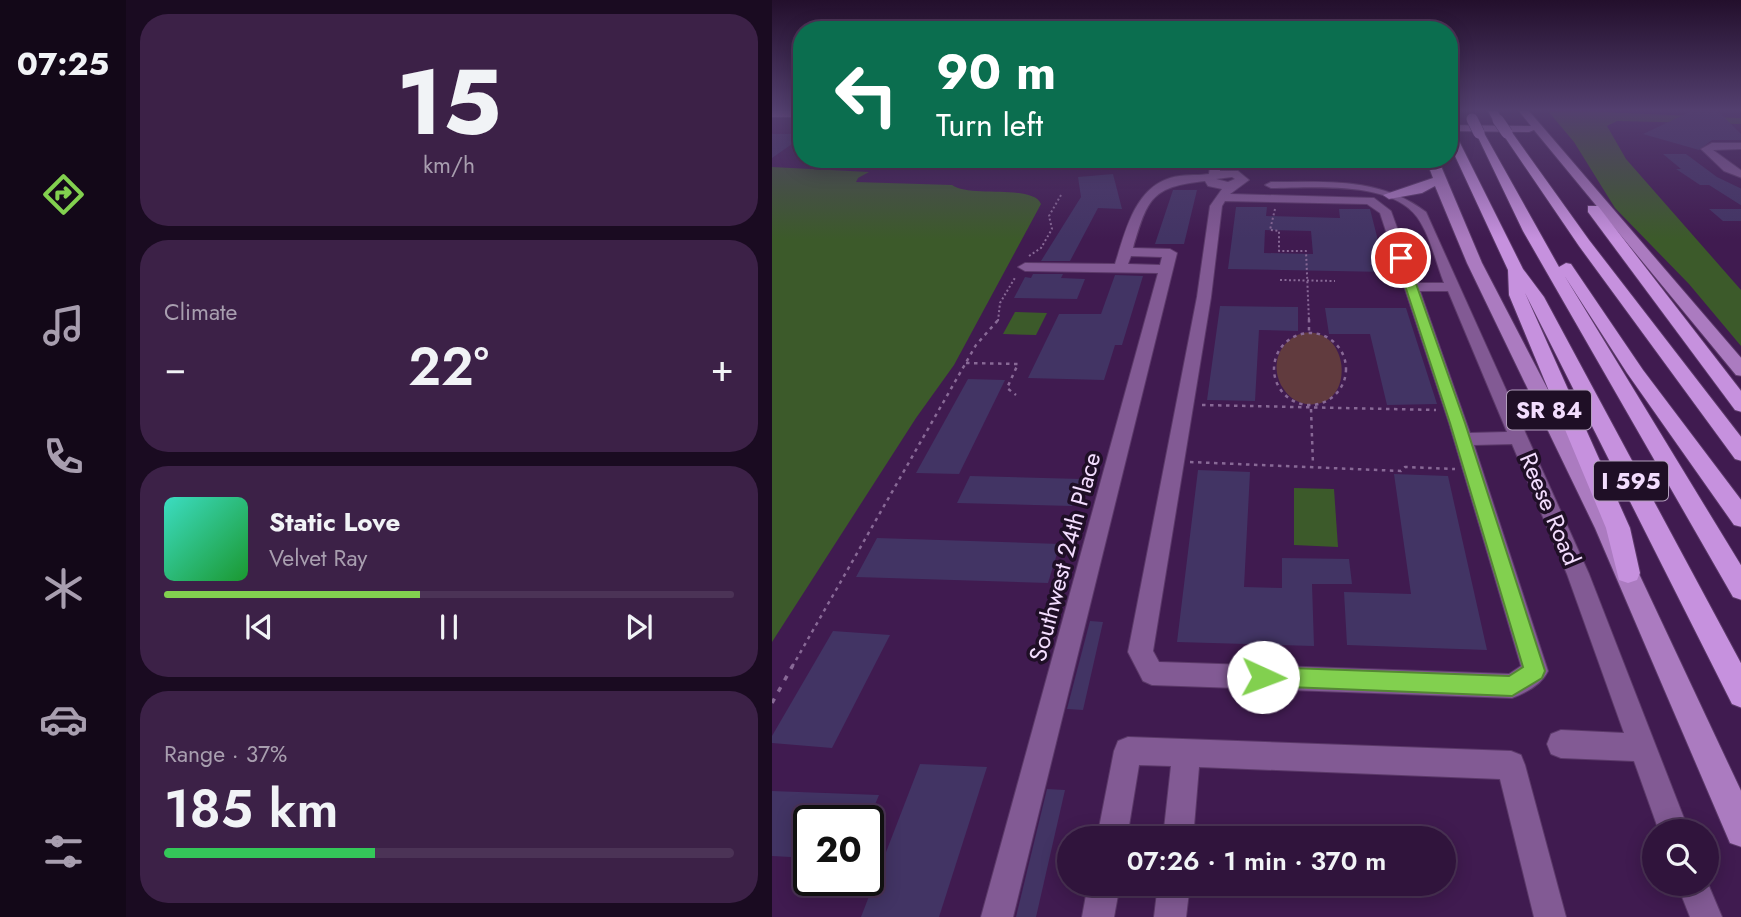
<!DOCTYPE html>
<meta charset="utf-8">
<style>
:root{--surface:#30143c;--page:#3c2147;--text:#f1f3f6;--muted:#a89eaf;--line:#4b3356;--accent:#82d04f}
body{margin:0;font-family:Jost,sans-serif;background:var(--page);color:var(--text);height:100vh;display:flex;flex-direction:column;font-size:26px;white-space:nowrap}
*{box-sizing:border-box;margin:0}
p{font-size:23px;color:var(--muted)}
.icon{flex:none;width:38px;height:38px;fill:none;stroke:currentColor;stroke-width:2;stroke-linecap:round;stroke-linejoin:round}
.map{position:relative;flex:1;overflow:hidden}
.side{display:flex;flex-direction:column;gap:14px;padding:14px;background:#1a0b21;width:646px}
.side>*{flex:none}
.top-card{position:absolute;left:21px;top:21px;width:665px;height:147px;border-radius:28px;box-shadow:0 4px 18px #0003,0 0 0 2px var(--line);background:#0b6e4f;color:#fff;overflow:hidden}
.fabs{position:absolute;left:870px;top:819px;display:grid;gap:14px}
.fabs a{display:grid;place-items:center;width:77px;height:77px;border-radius:50%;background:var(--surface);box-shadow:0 4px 18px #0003,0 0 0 2px var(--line);font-size:35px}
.speed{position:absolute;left:21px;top:805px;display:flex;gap:14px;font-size:35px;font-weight:700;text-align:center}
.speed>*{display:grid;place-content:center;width:91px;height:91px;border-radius:50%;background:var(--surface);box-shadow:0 4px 18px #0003,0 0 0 2px var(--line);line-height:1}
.speed .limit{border:4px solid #111;border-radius:10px;background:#fff;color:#111}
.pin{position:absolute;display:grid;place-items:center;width:60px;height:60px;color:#fff;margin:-30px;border:4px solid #fff;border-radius:50%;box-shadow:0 2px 7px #0007}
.me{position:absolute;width:77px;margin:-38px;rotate:92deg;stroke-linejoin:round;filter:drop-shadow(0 0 5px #0008)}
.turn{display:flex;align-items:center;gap:24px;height:147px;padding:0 28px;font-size:32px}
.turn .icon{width:91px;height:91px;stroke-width:2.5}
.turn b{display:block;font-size:49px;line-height:60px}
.big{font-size:52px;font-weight:600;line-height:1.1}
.side .tile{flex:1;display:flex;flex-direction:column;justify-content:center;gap:10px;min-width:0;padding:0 24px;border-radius:28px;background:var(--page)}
.side .dial{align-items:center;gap:0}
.dial b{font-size:91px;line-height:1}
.song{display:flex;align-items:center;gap:21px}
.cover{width:84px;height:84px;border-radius:10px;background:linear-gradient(135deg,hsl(170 70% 55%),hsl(130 70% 35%))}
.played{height:7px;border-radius:4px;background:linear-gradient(90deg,var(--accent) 45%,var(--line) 45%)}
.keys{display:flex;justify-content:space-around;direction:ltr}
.heat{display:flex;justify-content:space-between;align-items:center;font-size:38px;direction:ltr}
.charge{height:10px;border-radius:5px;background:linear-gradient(90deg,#34c759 37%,var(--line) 0)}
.trip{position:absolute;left:285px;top:826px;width:399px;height:70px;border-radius:35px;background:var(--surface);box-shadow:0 4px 18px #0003,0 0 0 2px var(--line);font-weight:600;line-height:70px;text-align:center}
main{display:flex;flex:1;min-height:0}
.tabs{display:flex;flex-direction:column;width:126px;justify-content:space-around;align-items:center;background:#130818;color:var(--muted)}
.tabs .icon{width:49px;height:49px}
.tabs .on{color:var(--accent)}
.tabs b{font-size:32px;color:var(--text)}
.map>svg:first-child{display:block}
.green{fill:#613b3e}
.water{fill:#3c5a2a}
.building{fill:#423464;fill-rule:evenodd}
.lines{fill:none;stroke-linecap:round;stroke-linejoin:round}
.minor-casing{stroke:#5b3969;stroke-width:2}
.major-casing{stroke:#5b3969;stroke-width:2}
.highway-casing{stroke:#5b3969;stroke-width:2}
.path-far2{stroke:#886996;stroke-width:2;stroke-dasharray:2 2.5;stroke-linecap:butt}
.path-far1{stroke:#886996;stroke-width:2.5;stroke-dasharray:3.5 4.5;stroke-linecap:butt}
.path{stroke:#886996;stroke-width:3.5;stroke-dasharray:5 8;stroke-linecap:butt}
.minor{fill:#825a94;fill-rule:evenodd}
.major{fill:#ab7bc0;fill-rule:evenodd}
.highway{fill:#c691de;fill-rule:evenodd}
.highway-bridge-casing{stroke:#5b3969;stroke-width:12;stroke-linecap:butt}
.highway-bridge{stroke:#c691de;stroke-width:11}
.route{fill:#82d04f;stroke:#548733;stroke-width:2}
.labels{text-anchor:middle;stroke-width:7;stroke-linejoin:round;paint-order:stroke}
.shield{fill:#1f0f26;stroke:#b39fbd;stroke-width:2}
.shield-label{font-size:23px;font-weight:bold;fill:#f3ddfe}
.street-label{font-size:24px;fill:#f3ddfe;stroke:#1f0f26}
</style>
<main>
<nav class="tabs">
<b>07:25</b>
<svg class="icon on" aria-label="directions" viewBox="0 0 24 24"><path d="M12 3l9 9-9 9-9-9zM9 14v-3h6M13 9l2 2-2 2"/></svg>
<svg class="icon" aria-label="music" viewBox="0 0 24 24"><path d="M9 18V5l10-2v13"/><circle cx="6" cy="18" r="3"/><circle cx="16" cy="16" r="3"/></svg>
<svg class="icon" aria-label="phone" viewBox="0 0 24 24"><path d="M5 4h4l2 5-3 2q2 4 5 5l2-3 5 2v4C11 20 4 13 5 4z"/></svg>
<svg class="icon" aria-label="climate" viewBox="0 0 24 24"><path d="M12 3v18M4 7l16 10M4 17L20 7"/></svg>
<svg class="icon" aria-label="car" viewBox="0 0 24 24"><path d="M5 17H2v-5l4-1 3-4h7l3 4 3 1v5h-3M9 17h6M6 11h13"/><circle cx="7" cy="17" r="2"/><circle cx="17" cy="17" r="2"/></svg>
<svg class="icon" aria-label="filters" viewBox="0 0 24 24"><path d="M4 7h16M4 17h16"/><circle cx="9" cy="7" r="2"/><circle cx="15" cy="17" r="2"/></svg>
</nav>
<section class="side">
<div class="tile dial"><b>15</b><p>km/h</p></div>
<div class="tile"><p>Climate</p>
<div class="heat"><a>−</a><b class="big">22°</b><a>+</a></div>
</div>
<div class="tile">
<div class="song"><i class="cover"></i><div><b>Static Love</b><p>Velvet Ray</p></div></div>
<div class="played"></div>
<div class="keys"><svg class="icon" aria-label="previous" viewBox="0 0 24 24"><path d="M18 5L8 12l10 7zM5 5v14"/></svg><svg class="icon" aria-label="pause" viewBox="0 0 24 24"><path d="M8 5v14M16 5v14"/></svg><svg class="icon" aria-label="next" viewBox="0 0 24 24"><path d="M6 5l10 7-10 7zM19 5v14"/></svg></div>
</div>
<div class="tile"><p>Range · 37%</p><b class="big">185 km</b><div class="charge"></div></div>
</section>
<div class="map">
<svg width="970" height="917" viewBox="0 0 970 917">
<rect width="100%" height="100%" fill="#401b50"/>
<!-- green -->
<path class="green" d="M 531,333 C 580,326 584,411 534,404 C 522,402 515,395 509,385 C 498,363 508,340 531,333 Z"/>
<!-- water -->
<g class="water">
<path d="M 776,111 C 841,111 905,116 969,118 L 969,124 L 845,121 L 835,126 L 854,159 L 969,290 L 969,346 L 917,284 L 843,208 L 802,142 Z"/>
<path d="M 0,167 L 97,172 L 86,178 L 84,182 L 180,185 C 198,198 261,184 269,204 L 182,365 L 144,418 L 0,642 Z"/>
<polygon points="243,312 275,313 264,335 231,334"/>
<polygon points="522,488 562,489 566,547 522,545"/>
</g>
<!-- building -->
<g class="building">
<polygon points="920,111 946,111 970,135 970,140 940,140 927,150 871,134"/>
<polygon points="0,134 30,134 30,137 0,158"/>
<polygon points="891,154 914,154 945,177 970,189 970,206 937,185 928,185 904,169 909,169"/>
<polygon points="341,174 350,209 326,208 298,261 269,261 309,197 306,177"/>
<polygon points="401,190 425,190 412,244 383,244"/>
<path d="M 464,207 L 495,207 L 494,216 L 568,218 L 567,209 L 598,209 L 614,272 L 456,269 ZM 493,230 L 539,231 L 541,254 L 492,253 Z"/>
<polygon points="937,209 970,209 970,221 951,221"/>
<polygon points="261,274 291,274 289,278 313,279 305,299 242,298 253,277 259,278"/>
<polygon points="343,275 371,276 350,345 343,345 332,380 256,378 287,314 329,314"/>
<polygon points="448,306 526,307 526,331 487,330 483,401 435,400"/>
<polygon points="553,308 634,308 665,404 615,405 598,334 557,334"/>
<polygon points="196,379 233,380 187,474 144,473"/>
<polygon points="426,470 478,472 472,587 510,588 510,558 577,559 580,584 540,584 542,646 405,642"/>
<polygon points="622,474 676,476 715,650 575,645 572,592 639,594"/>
<polygon points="198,476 309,479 300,506 185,503"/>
<polygon points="105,538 288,544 276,583 84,577"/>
<polygon points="318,621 331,622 311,710 295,709"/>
<polygon points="61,631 118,635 60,748 0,743 0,736"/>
<polygon points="148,764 215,767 167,917 89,917"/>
<polygon points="275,789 293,790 264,917 244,917"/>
<polygon points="0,791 107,795 96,821 37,821 37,858 0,856"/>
</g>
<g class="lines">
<!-- minor casing -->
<g class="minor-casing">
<g id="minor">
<polygon points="940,143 970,143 970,149 941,150 970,171 970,178 952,171 929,149"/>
<polygon points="192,159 279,159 272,165 197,162"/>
<path d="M 439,159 L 449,159 L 448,171 L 466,171 L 477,180 L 458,194 L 602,198 L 619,211 L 645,283 L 672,283 C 664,263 658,235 645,217 C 618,180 539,188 499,188 L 493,185 L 499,182 C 554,182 608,177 654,212 L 817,574 L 917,831 L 887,831 L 862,761 L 789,758 L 779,754 L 775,744 L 779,734 L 789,730 L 852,733 L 795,574 L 740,444 L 702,445 L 776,671 C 770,684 754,693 740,698 L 380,685 L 371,681 L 356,652 L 425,297 L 438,206 L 450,189 L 436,186 L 433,181 C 380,187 376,197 361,248 L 398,249 L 405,253 L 241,917 L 209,917 L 386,273 L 253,271 L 246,267 L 253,263 L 343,264 C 353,233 362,189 398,178 C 410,174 424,176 437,174 ZM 460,177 L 463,179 L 456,182 L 444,179 ZM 453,201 L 595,204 L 608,213 L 677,423 L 749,666 L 737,674 L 387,662 L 381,651 L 439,297 L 450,206 ZM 359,256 L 390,257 L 388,265 L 356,264 ZM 648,291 L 676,291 L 735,432 L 698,433 Z"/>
<polygon points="356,737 739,751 749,755 753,765 794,917 762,917 728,779 427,767 421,838 391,838 399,766 367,765 355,838 325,838 342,751 346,741"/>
<polygon points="934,879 950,917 918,917 905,884 934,884"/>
<polygon points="316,884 348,884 342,917 310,917"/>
<polygon points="386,884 418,884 414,917 382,917"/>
</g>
</g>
<!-- major casing -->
<g class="major-casing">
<g id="major">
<rect x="0" y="111" width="30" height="6"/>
<polygon points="747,111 757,111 970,359 970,376 964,375 762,130 757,132 677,131 677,125 759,126"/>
<polygon points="654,159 666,159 710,263 822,478 970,793 970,847 958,843 823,528 695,263 663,186 650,193 617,199 611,195 661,178"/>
</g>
</g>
<!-- highway casing -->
<g class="highway-casing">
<g id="highway">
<polygon points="716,111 726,111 730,122 722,122"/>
<polygon points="677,128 682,131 751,269 772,297 970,665 970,708 960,704 753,293 858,528 868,573 865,580 856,583 847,580 834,528 737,295 736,270 677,143"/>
<polygon points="703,131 712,133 787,267 794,263 799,264 871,370 970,501 970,527 962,525 855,373 792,275 970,567 970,600 961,597 751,231"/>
<polygon points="731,131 739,131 817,240 970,438 970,461 963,459 807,246 730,133"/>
<polygon points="816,206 826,206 970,392 970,412 963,410 816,212"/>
</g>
</g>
<!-- path-far2 -->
<g class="path-far2">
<polyline points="503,209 498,230 507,231 507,251 534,251 537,321"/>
<polyline points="257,256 269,248 280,229 277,216 289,195"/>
<polyline points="508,280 563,281"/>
<polyline points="226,321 228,303 244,276"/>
</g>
<!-- path-far1 -->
<g class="path-far1">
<polyline points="537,319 537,331"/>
<circle cx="538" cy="369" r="36"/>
<polyline points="194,363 246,364 235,388 244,395"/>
<polyline points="430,405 664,410"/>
<polyline points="539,409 541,465"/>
<polyline points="418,462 629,471 633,467 683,469"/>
<polyline points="20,667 204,345 227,319"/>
</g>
<!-- path -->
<polyline class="path" points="0,703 21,665"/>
<!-- minor -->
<use href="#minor" class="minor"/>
<!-- major -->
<use href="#major" class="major"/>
<!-- highway -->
<use href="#highway" class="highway"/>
<!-- highway-bridge casing -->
<g class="highway-bridge-casing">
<g id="highway-bridge">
<polyline points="700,119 707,133"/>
<polyline points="726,120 735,133"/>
</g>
</g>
<!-- highway-bridge -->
<use href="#highway-bridge" class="highway-bridge"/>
</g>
<!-- sky -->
<linearGradient id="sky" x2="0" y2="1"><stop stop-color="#230f2c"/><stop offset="0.46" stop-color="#533f6f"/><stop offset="1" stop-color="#533f6f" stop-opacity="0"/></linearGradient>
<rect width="970" height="239" fill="url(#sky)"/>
<!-- route -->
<polygon class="route" points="629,255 635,258 693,423 773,671 770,678 740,696 491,686 483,684 480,677 483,670 491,667 737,676 751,667 678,423 624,258"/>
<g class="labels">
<!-- shield labels -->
<g class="shield">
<rect x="735" y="390.5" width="84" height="39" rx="5"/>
<rect x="822" y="461.5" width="74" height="39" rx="5"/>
</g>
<g class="shield-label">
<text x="777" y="418">SR 84</text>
<text x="859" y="489">I 595</text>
</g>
<!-- street labels -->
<g class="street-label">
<text transform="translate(778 509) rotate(67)" y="8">Reese Road</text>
<text transform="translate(293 557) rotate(-75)" y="8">Southwest 24th Place</text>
</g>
</g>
</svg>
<div class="fabs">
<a><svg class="icon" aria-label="search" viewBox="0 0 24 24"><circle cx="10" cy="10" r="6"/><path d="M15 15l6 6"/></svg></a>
</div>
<div class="speed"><div class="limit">20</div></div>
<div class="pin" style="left:629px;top:258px;background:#d93025"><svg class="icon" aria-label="arrive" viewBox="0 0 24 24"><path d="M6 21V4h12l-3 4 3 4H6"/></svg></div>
<svg class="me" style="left:491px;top:677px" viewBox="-20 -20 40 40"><circle r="19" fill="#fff"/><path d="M0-13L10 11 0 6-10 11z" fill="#82d04f"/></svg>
<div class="trip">07:26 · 1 min · 370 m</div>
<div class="top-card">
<div class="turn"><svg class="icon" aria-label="left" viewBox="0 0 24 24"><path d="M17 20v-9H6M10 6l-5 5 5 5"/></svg><div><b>90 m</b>Turn left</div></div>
</div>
</div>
</main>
